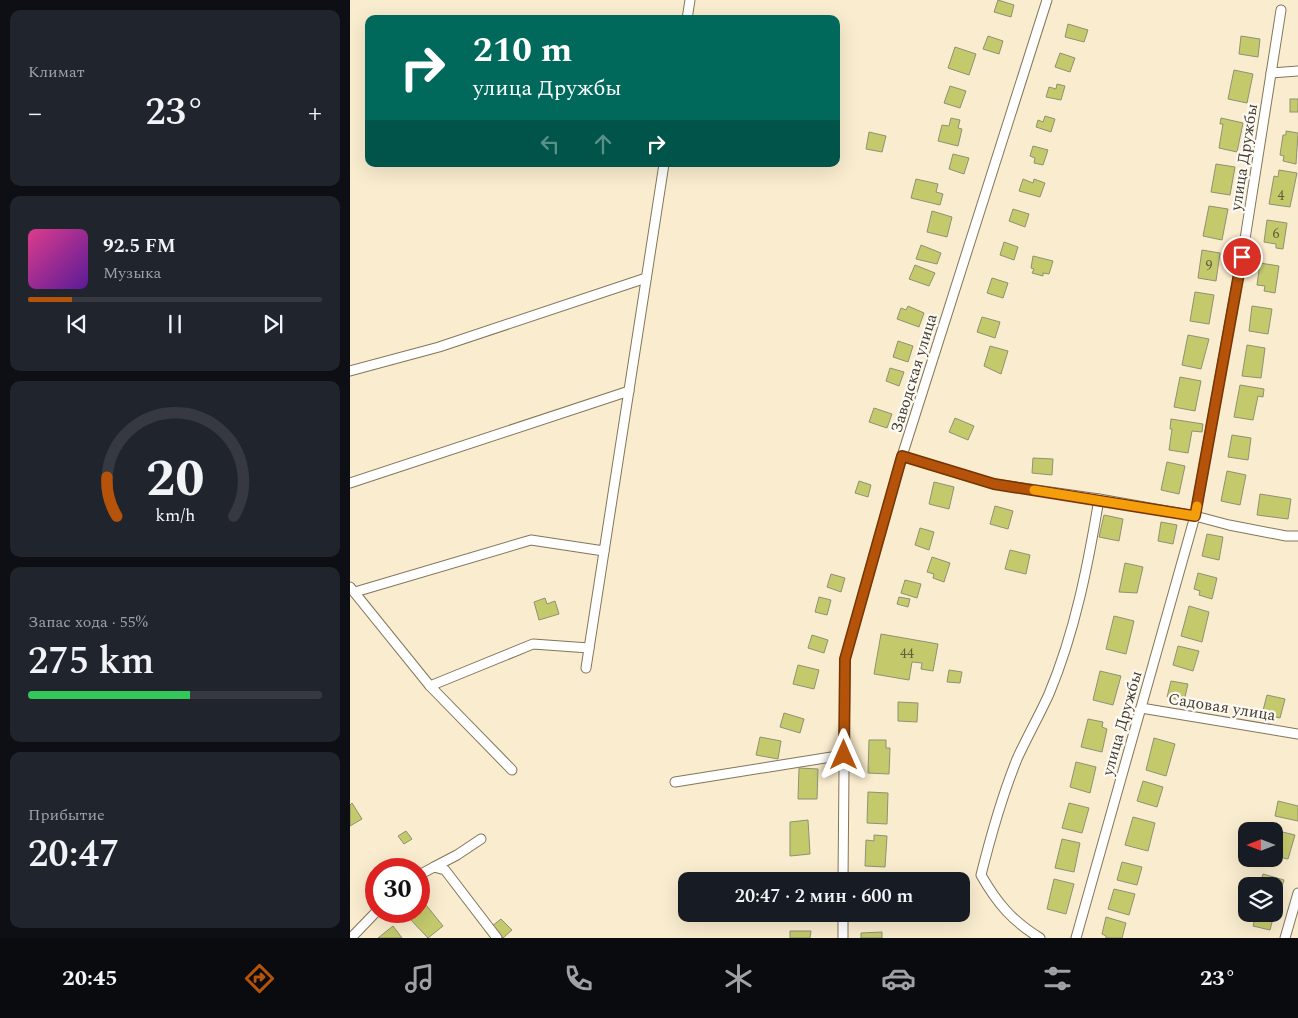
<!DOCTYPE html>
<html lang="ru">
<meta charset="utf-8">
<style>
:root{--surface:#171b24;--page:#20242c;--text:#f1f3f6;--muted:#9ea1a6;--line:#363941;--accent:#b45309}
body{margin:0;font-family:Spectral,serif;background:var(--page);color:var(--text);height:100vh;display:flex;flex-direction:column;font-size:19px;white-space:nowrap}
*{box-sizing:border-box;margin:0}
p{font-size:16px;color:var(--muted)}
.icon{flex:none;width:28px;height:28px;fill:none;stroke:currentColor;stroke-width:2;stroke-linecap:round;stroke-linejoin:round}
.map{position:relative;flex:1;overflow:hidden}
.details{display:flex;flex-direction:column;gap:10px;padding:10px;background:#0d0f14;width:350px}
.details>*{flex:none}
.top-card{position:absolute;left:15px;top:15px;width:475px;height:152px;border-radius:10px;box-shadow:0 5px 20px #0002;background:#00695c;color:#fff;overflow:hidden}
.needle{width:32px;rotate:270deg}
.controls{position:absolute;left:888px;top:822px;display:grid;gap:10px}
.controls a{display:grid;place-items:center;width:45px;height:45px;border-radius:10px;background:var(--surface);box-shadow:0 5px 20px #0002;font-size:25px}
.speed{position:absolute;left:15px;top:858px;display:flex;gap:10px;font-size:25px;font-weight:700;text-align:center}
.speed>*{display:grid;place-content:center;width:65px;height:65px;border-radius:50%;background:var(--surface);box-shadow:0 5px 20px #0002;line-height:1}
.speed .limit{border:8px solid #d22;background:#fff;color:#111}
.pin{position:absolute;display:grid;place-items:center;width:42px;height:42px;color:#fff;margin:-21px;border:2px solid #fff;border-radius:50%;box-shadow:0 1px 5px #0007}
.me{position:absolute;width:55px;margin:-28px;rotate:0deg;stroke-linejoin:round;filter:drop-shadow(0 0 4px #0008)}
.turn{display:flex;align-items:center;gap:18px;height:105px;padding:0 25px;font-size:22px}
.turn .icon{width:65px;height:65px;stroke-width:2.5}
.turn b{display:block;font-size:35px;line-height:42px}
.lanes{display:flex;align-items:center;height:48px;padding:0 25px;background:#0003;justify-content:center;gap:25px;direction:ltr}
.lanes .off{opacity:.35}
.big{font-size:38px;font-weight:600;line-height:1.1}
.details .widget{flex:1;display:flex;flex-direction:column;justify-content:center;gap:8px;min-width:0;padding:0 18px;border-radius:10px;background:var(--page)}
.details .dial{align-items:center;gap:0}
.dial svg{height:130px;overflow:visible;fill:none;stroke:var(--line);stroke-width:7;stroke-linecap:round;text-anchor:middle}
.dial text{fill:var(--text);stroke:none}
.song{display:flex;align-items:center;gap:15px}
.cover{width:60px;height:60px;border-radius:8px;background:linear-gradient(135deg,hsl(330 70% 55%),hsl(270 70% 35%))}
.played{height:5px;border-radius:2px;background:linear-gradient(90deg,var(--accent) 15%,var(--line) 15%)}
.keys{display:flex;justify-content:space-around;direction:ltr}
.heat{display:flex;justify-content:space-between;align-items:center;font-size:28px;direction:ltr}
.charge{height:8px;border-radius:4px;background:linear-gradient(90deg,#34c759 55%,var(--line) 0)}
.trip{position:absolute;left:328px;top:872px;width:292px;height:50px;border-radius:10px;background:var(--surface);box-shadow:0 5px 20px #0002;font-weight:600;line-height:50px;text-align:center}
.tab-bar{display:flex;height:80px;justify-content:space-around;align-items:center;background:#090b0e;color:var(--muted)}
.tab-bar .icon{width:35px;height:35px}
.tab-bar .current{color:var(--accent)}
.tab-bar b{font-size:22px;color:var(--text)}
main{display:flex;flex:1;min-height:0}
.map>svg:first-child{display:block}
.building{fill:#c4ca6c;stroke:#8f9174}
.lines{fill:none;stroke-linecap:round;stroke-linejoin:round}
.street-casing{stroke:#82755a;stroke-width:11}
.street{stroke:#fff;stroke-width:9}
.route-casing{stroke:#753606;stroke-width:12}
.route{stroke:#b45309;stroke-width:9}
.slow{stroke:#f59e0b;stroke-width:9}
.labels{text-anchor:middle;stroke-width:4.5;stroke-linejoin:round;paint-order:stroke}
.number-label{font-size:14px;fill:#625f3e}
.street-label{font-size:16px;fill:#413b2f;stroke:#fdfaf4}
</style>
<main>
<section class="details">
<div class="widget"><p>Климат</p>
<div class="heat"><a>−</a><b class="big">23°</b><a>+</a></div>
</div>
<div class="widget">
<div class="song"><i class="cover"></i><div><b>92.5 FM</b><p>Музыка</p></div></div>
<div class="played"></div>
<div class="keys"><svg class="icon" aria-label="previous" viewBox="0 0 24 24"><path d="M18 5L8 12l10 7zM5 5v14"/></svg><svg class="icon" aria-label="pause" viewBox="0 0 24 24"><path d="M8 5v14M16 5v14"/></svg><svg class="icon" aria-label="next" viewBox="0 0 24 24"><path d="M6 5l10 7-10 7zM19 5v14"/></svg></div>
</div>
<div class="widget dial"><svg viewBox="0 0 100 80">
<path d="M14 69A42 42 0 1 1 86 69"/>
<path d="M14 69A42 42 0 0 1 8 45" stroke="#b45309"/>
<text x="50" y="56" font-size="32" font-weight="700">20</text>
<text x="50" y="72" font-size="11">km/h</text>
</svg></div>
<div class="widget"><p>Запас хода · 55%</p><b class="big">275 km</b><div class="charge"></div></div>
<div class="widget"><p>Прибытие</p><b class="big">20:47</b></div>
</section>
<div class="map">
<svg width="948" height="938" viewBox="0 0 948 938">
<rect width="100%" height="100%" fill="#faecce"/>
<!-- building -->
<g class="building">
<polygon points="648,0 664,5 661,17 644,12"/>
<polygon points="718,24 738,30 734,42 715,37"/>
<polygon points="638,36 653,41 649,54 633,49"/>
<polygon points="891,36 910,39 908,57 889,54"/>
<polygon points="605,47 626,54 619,75 598,68"/>
<polygon points="710,53 725,58 720,72 705,67"/>
<polygon points="884,70 903,74 897,103 878,99"/>
<polygon points="707,84 715,86 711,100 696,97 699,87 706,89"/>
<polygon points="600,86 616,91 610,108 594,103"/>
<rect x="940" y="99" width="8" height="13"/>
<polygon points="695,116 705,119 701,132 686,127 688,120 693,122"/>
<polygon points="601,118 610,120 608,128 612,129 608,146 588,141 592,125 599,126"/>
<polygon points="871,118 893,123 887,152 869,148 873,124 870,124"/>
<polygon points="936,131 948,133 946,164 933,161 934,156 930,155 933,135 936,135"/>
<polygon points="519,132 536,136 532,152 516,149"/>
<polygon points="683,146 698,150 693,165 684,163 685,158 680,156"/>
<polygon points="603,154 619,158 614,174 599,169"/>
<polygon points="866,164 885,167 880,195 861,192"/>
<polygon points="929,170 947,173 940,207 919,204 924,176 928,177"/>
<polygon points="566,179 588,184 586,192 593,194 590,205 561,198"/>
<polygon points="673,179 683,183 684,179 695,183 690,197 669,191"/>
<polygon points="859,206 878,209 872,240 853,236"/>
<polygon points="663,209 679,214 675,227 659,221"/>
<polygon points="582,211 602,217 597,237 577,232"/>
<polygon points="917,220 937,223 933,249 926,248 926,244 914,242"/>
<polygon points="654,242 668,247 664,260 650,255"/>
<polygon points="571,245 591,253 587,264 566,259"/>
<polygon points="852,250 870,253 866,281 848,278"/>
<polygon points="683,256 703,261 699,274 693,273 693,276 682,273 684,269 681,268"/>
<polygon points="910,263 929,266 925,293 914,291 915,286 907,285"/>
<polygon points="565,265 585,273 579,286 559,279"/>
<polygon points="642,278 658,283 653,298 637,293"/>
<polygon points="845,292 864,295 859,324 840,321"/>
<polygon points="558,306 574,313 569,327 547,319 551,308 556,310"/>
<polygon points="902,306 922,309 918,334 899,331"/>
<polygon points="632,317 650,322 645,338 627,332"/>
<polygon points="838,335 859,339 851,369 832,365"/>
<polygon points="548,341 563,346 558,362 543,357"/>
<polygon points="897,345 915,348 911,378 892,376"/>
<polygon points="640,346 658,351 651,374 634,366"/>
<polygon points="540,368 554,372 549,386 536,381"/>
<polygon points="830,377 851,381 845,411 824,407"/>
<polygon points="890,385 914,389 913,397 908,396 903,420 884,417"/>
<polygon points="524,408 542,414 537,428 519,422"/>
<polygon points="605,418 624,426 618,440 599,432"/>
<polygon points="821,419 853,424 852,432 842,431 838,453 819,450 822,429 820,429"/>
<polygon points="882,435 901,438 898,460 878,457"/>
<polygon points="683,458 703,459 702,475 682,473"/>
<polygon points="817,462 835,466 829,494 811,490"/>
<polygon points="877,471 896,475 890,505 871,501"/>
<polygon points="509,481 521,485 518,497 505,493"/>
<polygon points="584,482 604,487 599,509 579,504"/>
<polygon points="910,494 941,499 938,519 907,515"/>
<polygon points="645,506 663,511 658,529 640,524"/>
<polygon points="754,515 773,519 769,541 749,537"/>
<polygon points="811,522 827,525 823,544 808,541"/>
<polygon points="570,528 584,532 579,550 565,545"/>
<polygon points="857,534 873,537 869,560 852,556"/>
<polygon points="660,550 680,555 676,574 655,569"/>
<polygon points="582,557 600,563 594,582 583,578 584,574 577,572"/>
<polygon points="775,563 793,567 787,593 769,592"/>
<polygon points="848,573 867,578 862,599 849,595 850,591 844,589"/>
<polygon points="481,574 495,578 491,592 477,587"/>
<polygon points="555,580 571,584 567,598 551,593"/>
<polygon points="469,597 481,600 477,615 465,612"/>
<polygon points="549,597 560,599 558,607 547,604"/>
<polygon points="195,598 197,604 205,601 209,614 189,620 184,602"/>
<polygon points="839,606 859,612 852,642 831,636"/>
<polygon points="764,616 784,621 776,654 756,649"/>
<polygon points="531,634 588,644 583,671 571,669 572,663 562,662 559,680 524,674"/>
<polygon points="462,635 478,640 474,653 458,648"/>
<polygon points="828,646 849,651 843,671 823,665"/>
<polygon points="448,665 469,670 464,689 443,684"/>
<polygon points="599,670 612,672 610,683 597,682"/>
<polygon points="750,671 771,676 763,705 743,700"/>
<polygon points="821,681 838,684 834,701 817,697"/>
<polygon points="917,695 935,699 930,718 912,714"/>
<polygon points="548,702 568,703 567,722 548,721"/>
<polygon points="434,713 454,719 450,733 430,727"/>
<polygon points="738,719 753,722 752,727 757,729 752,752 731,747"/>
<polygon points="410,737 431,741 428,759 406,755"/>
<polygon points="804,738 825,744 816,776 796,770"/>
<polygon points="519,740 536,740 536,748 540,748 539,774 518,773"/>
<polygon points="726,762 746,767 740,793 720,787"/>
<polygon points="449,768 468,769 467,799 448,799"/>
<polygon points="793,781 813,787 807,807 787,801"/>
<polygon points="518,792 538,793 537,824 517,823"/>
<polygon points="928,801 948,806 948,821 925,816"/>
<polygon points="2,803 12,819 0,826 0,805"/>
<polygon points="719,803 739,808 732,833 712,828"/>
<polygon points="783,817 805,823 798,851 775,845"/>
<polygon points="458,820 460,854 440,856 440,822"/>
<polygon points="924,830 945,835 938,859 924,856"/>
<polygon points="56,831 62,839 54,844 48,836"/>
<polygon points="524,835 537,836 535,867 515,866 516,840 524,841"/>
<polygon points="712,839 730,843 724,872 705,868"/>
<polygon points="772,862 792,867 787,885 767,880"/>
<polygon points="913,874 934,880 929,897 924,895 924,886 909,886"/>
<polygon points="447,879 462,880 462,881 447,881"/>
<polygon points="704,879 724,884 716,914 697,909"/>
<polygon points="764,889 785,894 779,915 758,909"/>
<polygon points="76,905 93,926 78,938 60,919"/>
<polygon points="924,905 926,906 920,930 903,926 906,914 924,914"/>
<polygon points="756,917 776,923 772,938 756,938 756,936 752,934"/>
<polygon points="151,919 162,930 153,938 142,926"/>
<polygon points="43,926 52,938 28,938"/>
<polygon points="440,931 461,931 460,938 440,938"/>
<polygon points="532,932 532,938 511,938 511,933"/>
</g>
<g class="lines">
<!-- street casing -->
<g class="street-casing">
<g id="street">
<polyline points="337,19 340,0"/>
<polyline points="921,73 948,71"/>
<polyline points="0,371 89,347 296,278"/>
<polyline points="552,456 644,484 749,499 845,516 879,525 936,536 948,536"/>
<polyline points="0,483 279,391"/>
<polyline points="0,587 80,686 162,770"/>
<polyline points="5,592 181,540 254,551"/>
<polyline points="236,668 314,164"/>
<polyline points="80,686 183,644 239,648"/>
<polyline points="791,708 948,734"/>
<polyline points="325,782 494,755"/>
<polyline points="84,867 107,855 131,839"/>
<polyline points="69,875 84,867 95,870 147,938"/>
<polyline points="493,881 495,659 552,456 697,0"/>
<polyline points="1,938 27,911"/>
<polyline points="493,938 493,914"/>
<path d="M 690,938 C 662,921 647,903 631,875 C 641,835 652,796 667,759 C 677,737 689,716 699,694 C 725,632 738,565 749,499"/>
<polyline points="726,938 845,516 895,239 931,10"/>
<polyline points="935,938 948,893"/>
</g>
</g>
<!-- street -->
<use href="#street" class="street"/>
</g>
<g class="lines">
<!-- route casing -->
<g class="route-casing">
<polyline id="route" points="494,755 495,659 552,456 644,484 845,516 892,257"/>
</g>
<!-- route -->
<use href="#route" class="route"/>
<!-- slow -->
<polyline class="slow" points="684,490 845,516 847,506"/>
</g>
<g class="labels">
<!-- number labels -->
<g class="number-label">
<text x="931" y="200">4</text>
<text x="926" y="238">6</text>
<text x="859" y="270">9</text>
<text x="557" y="658">44</text>
</g>
<!-- street labels -->
<g class="street-label">
<text transform="translate(893 157) rotate(-81)" y="6">улица Дружбы</text>
<text transform="translate(563 373) rotate(-73)" y="6">Заводская улица</text>
<text transform="translate(872 706) rotate(9)" y="6">Садовая улица</text>
<text transform="translate(771 723) rotate(-74)" y="6">улица Дружбы</text>
</g>
</g>
</svg>
<div class="controls">
<a><svg class="needle" viewBox="-14 -14 28 28"><path d="M0-13l5 13h-10z" fill="#e53935"/><path d="M0 13l5-13h-10z" fill="#9ea1a6"/></svg></a>
<a><svg class="icon" aria-label="layers" viewBox="0 0 24 24"><path d="M12 4l9 5-9 5-9-5zM3 14l9 5 9-5"/></svg></a>
</div>
<div class="speed"><div class="limit">30</div></div>
<div class="pin" style="left:892px;top:257px;background:#d93025"><svg class="icon" aria-label="arrive" viewBox="0 0 24 24"><path d="M6 21V4h12l-3 4 3 4H6"/></svg></div>
<svg class="me" style="left:494px;top:755px" viewBox="-20 -20 40 40"><path d="M0-17L14 15 0 8-14 15z" fill="#b45309" stroke="#fff" stroke-width="4"/></svg>
<div class="trip">20:47 · 2 мин · 600 m</div>
<div class="top-card">
<div class="turn"><svg class="icon" aria-label="right" viewBox="0 0 24 24"><path d="M7 20v-9h11M14 6l5 5-5 5"/></svg><div><b>210 m</b>улица Дружбы</div></div>
<div class="lanes"><svg class="icon off" aria-label="left" viewBox="0 0 24 24"><path d="M17 20v-9H6M10 6l-5 5 5 5"/></svg><svg class="icon off" aria-label="ahead" viewBox="0 0 24 24"><path d="M12 20V5M6 11l6-6 6 6"/></svg><svg class="icon" aria-label="right" viewBox="0 0 24 24"><path d="M7 20v-9h11M14 6l5 5-5 5"/></svg></div>
</div>
</div>
</main>
<nav class="tab-bar">
<b>20:45</b>
<svg class="icon current" aria-label="directions" viewBox="0 0 24 24"><path d="M12 3l9 9-9 9-9-9zM9 14v-3h6M13 9l2 2-2 2"/></svg>
<svg class="icon" aria-label="music" viewBox="0 0 24 24"><path d="M9 18V5l10-2v13"/><circle cx="6" cy="18" r="3"/><circle cx="16" cy="16" r="3"/></svg>
<svg class="icon" aria-label="phone" viewBox="0 0 24 24"><path d="M5 4h4l2 5-3 2q2 4 5 5l2-3 5 2v4C11 20 4 13 5 4z"/></svg>
<svg class="icon" aria-label="climate" viewBox="0 0 24 24"><path d="M12 3v18M4 7l16 10M4 17L20 7"/></svg>
<svg class="icon" aria-label="car" viewBox="0 0 24 24"><path d="M5 17H2v-5l4-1 3-4h7l3 4 3 1v5h-3M9 17h6M6 11h13"/><circle cx="7" cy="17" r="2"/><circle cx="17" cy="17" r="2"/></svg>
<svg class="icon" aria-label="filters" viewBox="0 0 24 24"><path d="M4 7h16M4 17h16"/><circle cx="9" cy="7" r="2"/><circle cx="15" cy="17" r="2"/></svg>
<b>23°</b>
</nav>
